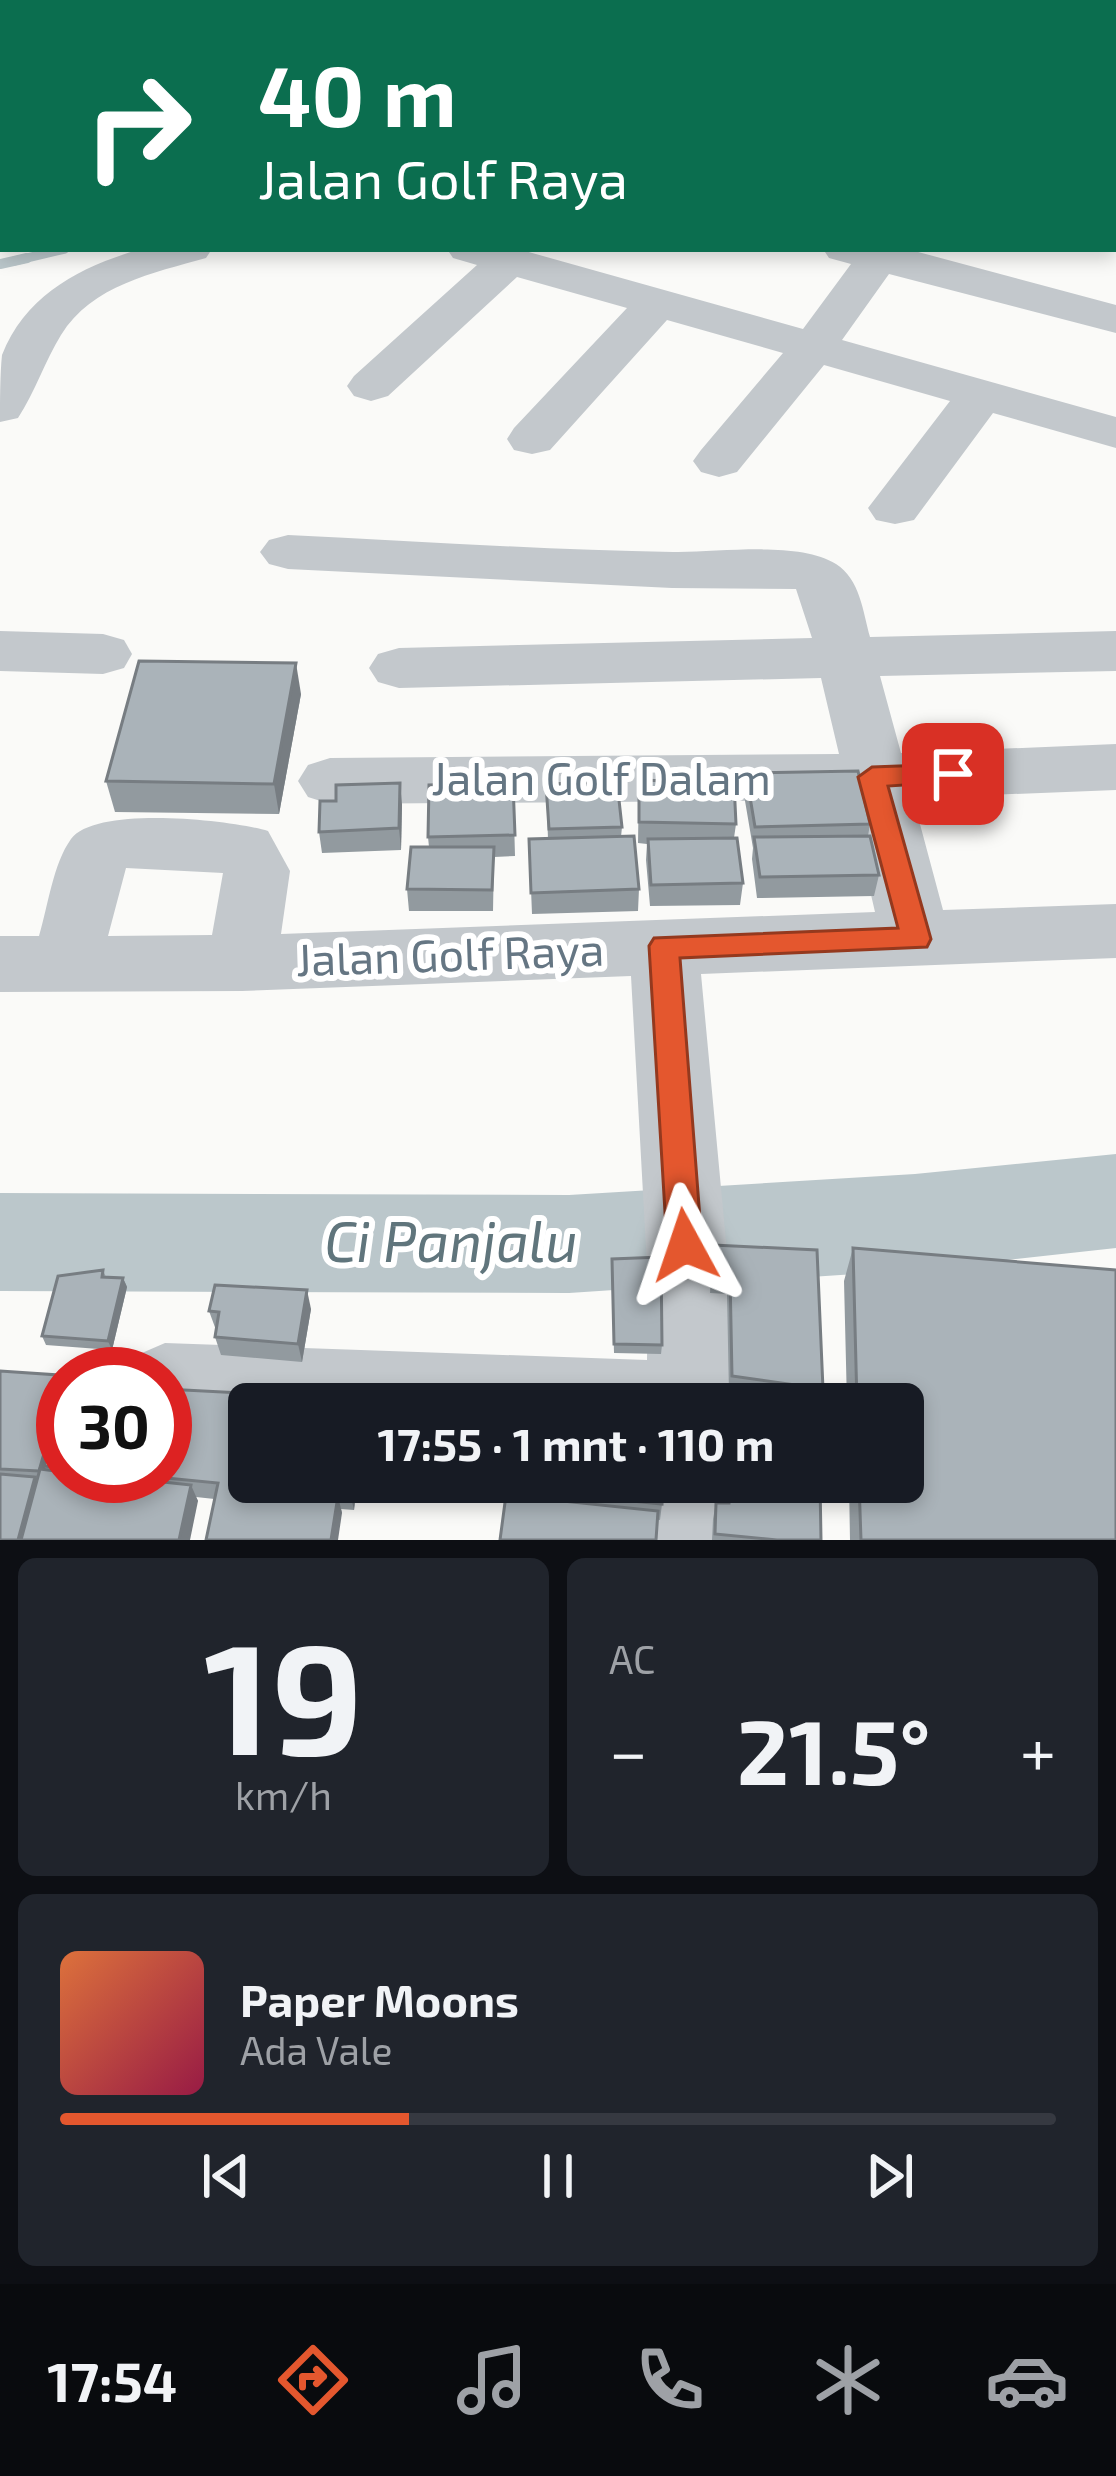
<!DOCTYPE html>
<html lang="id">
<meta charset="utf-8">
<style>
:root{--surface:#171b24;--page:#20242c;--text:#f1f3f6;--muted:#9ea1a6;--line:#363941;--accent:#e4572e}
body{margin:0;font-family:"Exo 2",sans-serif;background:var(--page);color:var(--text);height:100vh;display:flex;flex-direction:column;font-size:45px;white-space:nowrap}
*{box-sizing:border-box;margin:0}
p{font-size:39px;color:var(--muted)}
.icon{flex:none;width:66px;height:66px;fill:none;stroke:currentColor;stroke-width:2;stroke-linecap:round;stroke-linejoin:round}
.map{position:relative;height:1540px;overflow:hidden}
.sheet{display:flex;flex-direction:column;gap:18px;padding:18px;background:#0d0f14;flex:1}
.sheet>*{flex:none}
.hud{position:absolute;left:0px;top:0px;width:1116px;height:252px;box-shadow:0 6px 18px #0003;background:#0b6e4f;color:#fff;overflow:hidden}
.speed{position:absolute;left:36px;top:1347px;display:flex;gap:24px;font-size:60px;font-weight:700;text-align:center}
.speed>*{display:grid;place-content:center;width:156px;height:156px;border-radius:50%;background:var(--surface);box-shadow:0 6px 18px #0003;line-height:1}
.speed .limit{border:18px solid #d22;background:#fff;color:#111}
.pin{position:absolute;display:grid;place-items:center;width:102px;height:102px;color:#fff;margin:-51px;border-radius:24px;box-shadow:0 6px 18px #0006}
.me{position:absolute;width:132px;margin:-66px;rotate:355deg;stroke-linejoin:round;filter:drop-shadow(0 0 9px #0008)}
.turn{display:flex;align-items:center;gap:42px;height:252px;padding:0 60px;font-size:54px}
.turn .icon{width:156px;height:156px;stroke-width:2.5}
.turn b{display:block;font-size:84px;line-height:102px}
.big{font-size:90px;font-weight:700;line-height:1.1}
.sheet .tile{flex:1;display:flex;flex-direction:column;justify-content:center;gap:18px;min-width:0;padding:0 42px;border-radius:18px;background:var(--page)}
.sheet .dial{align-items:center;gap:0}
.dial b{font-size:156px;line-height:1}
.song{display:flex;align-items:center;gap:36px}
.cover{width:144px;height:144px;border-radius:18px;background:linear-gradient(135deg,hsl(20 70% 55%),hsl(340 70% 35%))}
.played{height:12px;border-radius:6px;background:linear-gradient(90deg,var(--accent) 35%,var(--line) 35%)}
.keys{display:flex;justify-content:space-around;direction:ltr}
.heat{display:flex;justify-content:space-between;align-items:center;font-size:66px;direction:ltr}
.sheet .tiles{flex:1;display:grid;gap:18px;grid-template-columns:1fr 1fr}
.tile:last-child{grid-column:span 2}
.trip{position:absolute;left:228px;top:1383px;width:696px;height:120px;border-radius:18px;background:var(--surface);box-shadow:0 6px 18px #0003;font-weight:700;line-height:120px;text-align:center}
.tabs{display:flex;height:192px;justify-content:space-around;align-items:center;background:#090b0e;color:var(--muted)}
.tabs .icon{width:84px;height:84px}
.tabs .active{color:var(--accent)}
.tabs b{font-size:54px;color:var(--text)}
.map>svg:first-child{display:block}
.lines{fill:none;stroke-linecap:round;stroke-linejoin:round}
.stream-far1{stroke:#bbc7cb;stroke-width:9}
.stream{stroke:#bbc7cb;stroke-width:10}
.river{fill:#bbc7cb;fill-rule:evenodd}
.minor{fill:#c3c8cc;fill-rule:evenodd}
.wall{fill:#929a9f}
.shaded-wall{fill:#777d82}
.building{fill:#aab3b9;stroke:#777d82;stroke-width:3}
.route{fill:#e4572e;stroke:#94391e;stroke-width:3}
.labels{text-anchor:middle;stroke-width:12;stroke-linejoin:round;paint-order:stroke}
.street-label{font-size:45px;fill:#657683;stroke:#fff}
.near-water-label{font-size:57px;font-style:italic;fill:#60757c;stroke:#fff}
</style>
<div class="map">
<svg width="1116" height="1540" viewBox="0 0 1116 1540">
<rect width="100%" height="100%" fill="#fafaf8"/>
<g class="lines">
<!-- stream-far1 -->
<g class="stream-far1">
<polyline points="496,3 501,0"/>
<polyline points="14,261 65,249"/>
</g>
<!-- stream -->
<polyline class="stream" points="0,264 27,258"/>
<!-- river -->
<polygon class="river" points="1116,1154 1116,1248 915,1270 569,1293 0,1291 0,1193 569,1195 915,1174"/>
<!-- minor -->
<g class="minor">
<polygon points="226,0 279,0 282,3 228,3"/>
<polygon points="3,37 3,61 0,62 0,38"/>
<polygon points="0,98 3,99 3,123 0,122"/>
<polygon points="1113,136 1116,137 1116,161 1113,160"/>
<polygon points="1113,218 1116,219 1116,245 1113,244"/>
<path d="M 141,249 L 212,249 L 206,258 C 153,273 92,285 61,335 C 45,361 35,392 18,418 L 0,422 C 0,402 0,374 2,355 C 26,294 82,266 141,249 Z"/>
<polygon points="447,249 518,249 803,329 851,264 829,258 823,249 907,249 1116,305 1116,333 889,274 842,340 1116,417 1116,448 993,413 914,520 895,524 876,520 868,508 950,401 824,365 737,472 719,477 701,472 693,461 701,450 783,353 667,320 550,450 532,454 514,450 507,439 514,428 627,308 517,277 388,396 371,401 354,396 347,386 354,376 477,265 453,258"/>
<path d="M 288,535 C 416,541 545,550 673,552 C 718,553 798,540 836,564 C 860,579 863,612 870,637 L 1116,631 L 1116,671 L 880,676 L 901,753 L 1116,744 L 1116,790 L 913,798 L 943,910 L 1116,904 L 1116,958 L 701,974 L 730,1284 L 733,1404 L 249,1404 L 249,1430 L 165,1427 L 165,1374 L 127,1374 L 135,1356 L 165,1343 L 647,1360 L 648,1284 L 631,976 L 242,991 L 0,992 L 0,936 L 39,936 C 48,906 53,864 71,839 C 96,805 231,820 268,831 L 290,871 L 281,934 L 875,912 L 849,800 L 330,804 L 308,797 L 298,781 L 308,765 L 330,758 L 839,754 L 821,678 L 399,688 L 378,682 L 369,668 L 378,654 L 399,648 L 812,638 L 796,589 L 672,588 L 288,569 L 269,564 L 260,552 L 269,540 ZM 126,868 L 223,873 L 212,935 L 108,936 Z"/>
<polygon points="0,631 103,634 124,640 132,654 124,668 103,674 0,671"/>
<polygon points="642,1482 730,1482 729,1540 637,1540"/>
</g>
</g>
<!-- wall -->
<g class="wall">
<polygon points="301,694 279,814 115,812 106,781"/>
<polygon points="746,773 870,824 868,836 879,875 874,896 757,898 752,859 753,848 744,795"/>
<polygon points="639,780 736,824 734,838 743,883 740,905 650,906 646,860 647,844 638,843"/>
<polygon points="513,783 515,856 494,857 493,911 409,911 407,889 429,847 428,837"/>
<polygon points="546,784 622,827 621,837 639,889 638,911 532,914 529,839 548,839"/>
<polygon points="402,804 401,850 322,853 319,832"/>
<polygon points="713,1245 823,1389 818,1404 730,1404 731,1395 745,1396 729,1394 727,1294 710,1293"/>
<polygon points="853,1248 1116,1540 850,1540 849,1482 903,1482 903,1404 847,1404 844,1281"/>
<polygon points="612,1268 662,1345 661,1354 614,1353"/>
<polygon points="103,1270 106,1277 123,1278 127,1287 112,1350 46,1345 42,1336"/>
<polygon points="311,1309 302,1362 221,1355 215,1337 216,1330 209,1311"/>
<polygon points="0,1371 58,1375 63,1384 63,1476 165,1476 299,1396 364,1395 249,1482 357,1482 354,1510 341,1509 342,1513 196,1497 198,1501 0,1540"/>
<polygon points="727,1482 820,1482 821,1540 712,1540 713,1519 716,1503 726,1503"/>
<polygon points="505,1488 662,1504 660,1520 505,1499"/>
</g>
<!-- shaded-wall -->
<g class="shaded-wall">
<polygon points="296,663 301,694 279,814 274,784"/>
<polygon points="400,783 402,804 401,850 399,828"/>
<polygon points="123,1278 127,1287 112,1350 108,1341"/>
<polygon points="307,1290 311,1309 302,1362 298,1344"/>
<polygon points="58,1375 63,1384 63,1437 44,1466 51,1478 39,1471"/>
<polygon points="35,1477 45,1493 32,1540 18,1540"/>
<polygon points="351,1482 357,1482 354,1510 350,1493"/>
<polygon points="191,1485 198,1501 190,1540 179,1540"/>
<polygon points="338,1496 342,1513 338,1540 331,1540"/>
</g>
<!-- building -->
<g class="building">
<polygon points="139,661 296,663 274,784 106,781"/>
<polygon points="858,771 870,824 755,827 746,773"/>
<polygon points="639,780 734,783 736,824 639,822"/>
<polygon points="617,782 622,827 549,829 546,784"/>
<polygon points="400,783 399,828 319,832 320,801 336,801 336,785"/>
<polygon points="513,783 515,835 428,837 429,785"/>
<polygon points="634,836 639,889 531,893 529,839"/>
<polygon points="870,836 879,875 760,877 754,837"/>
<polygon points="737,838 743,883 651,885 648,839"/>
<polygon points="411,847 494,847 492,890 407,889"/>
<polygon points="713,1245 817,1250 823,1389 732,1376 730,1275 713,1274"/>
<polygon points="853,1248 1116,1270 1116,1540 861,1540 859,1482 903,1482 903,1404 857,1404"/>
<polygon points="661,1257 662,1345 614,1344 612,1259"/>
<polygon points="103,1270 102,1277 123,1278 108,1341 42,1336 58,1276"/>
<polygon points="215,1285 307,1290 298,1344 215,1337 219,1312 209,1311"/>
<polygon points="0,1371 58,1375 55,1390 62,1391 39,1471 0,1469"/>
<polygon points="165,1389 299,1396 300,1389 364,1395 362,1404 249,1404 249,1482 351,1482 350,1493 271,1487 338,1496 331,1540 206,1540 218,1483 146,1476 165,1476"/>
<polygon points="600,1394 665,1399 665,1404 599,1404"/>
<polygon points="731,1395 818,1403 818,1404 731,1404"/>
<polygon points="63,1406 63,1468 44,1466"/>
<polygon points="40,1469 63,1472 63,1476 107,1476 191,1485 179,1540 21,1540"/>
<polygon points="0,1474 35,1477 18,1540 0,1540"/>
<polygon points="505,1482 663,1482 662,1504 505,1488"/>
<polygon points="730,1482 820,1482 821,1540 777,1540 715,1534 716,1503 729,1503"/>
<polygon points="506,1495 658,1511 656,1540 500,1540"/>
</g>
<!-- route -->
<polygon class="route" points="953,764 967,774 963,781 888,786 931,939 927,947 680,958 702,1245 697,1257 685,1261 673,1257 667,1245 649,946 654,938 898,928 858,777 872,767"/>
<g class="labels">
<!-- street labels -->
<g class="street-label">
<text x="601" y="795">Jalan Golf Dalam</text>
<text transform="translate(450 955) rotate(-2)" y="16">Jalan Golf Raya</text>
</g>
<!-- near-water labels -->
<g class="near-water-label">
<text x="451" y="1262">Ci Panjalu</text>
</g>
</g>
</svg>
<div class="speed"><div class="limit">30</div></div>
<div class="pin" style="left:953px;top:774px;background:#d93025"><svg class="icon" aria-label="arrive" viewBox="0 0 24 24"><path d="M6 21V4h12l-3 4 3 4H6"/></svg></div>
<svg class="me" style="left:685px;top:1245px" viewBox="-20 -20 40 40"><path d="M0-17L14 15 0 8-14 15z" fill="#e4572e" stroke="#fff" stroke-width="4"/></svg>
<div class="trip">17:55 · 1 mnt · 110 m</div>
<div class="hud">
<div class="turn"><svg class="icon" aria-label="right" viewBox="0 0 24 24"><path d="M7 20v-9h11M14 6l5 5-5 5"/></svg><div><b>40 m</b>Jalan Golf Raya</div></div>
</div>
</div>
<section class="sheet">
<div class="tiles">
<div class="tile dial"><b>19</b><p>km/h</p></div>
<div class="tile"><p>AC</p>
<div class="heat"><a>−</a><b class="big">21.5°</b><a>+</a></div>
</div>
<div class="tile">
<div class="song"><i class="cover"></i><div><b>Paper Moons</b><p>Ada Vale</p></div></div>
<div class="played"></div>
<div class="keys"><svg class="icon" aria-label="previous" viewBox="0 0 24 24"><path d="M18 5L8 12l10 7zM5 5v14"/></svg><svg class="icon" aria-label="pause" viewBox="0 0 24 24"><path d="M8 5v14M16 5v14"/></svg><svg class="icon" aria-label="next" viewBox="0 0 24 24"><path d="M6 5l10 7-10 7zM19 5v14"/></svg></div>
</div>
</div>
</section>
<nav class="tabs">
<b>17:54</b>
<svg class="icon active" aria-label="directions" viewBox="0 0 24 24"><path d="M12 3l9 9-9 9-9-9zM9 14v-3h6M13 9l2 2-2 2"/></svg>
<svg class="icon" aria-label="music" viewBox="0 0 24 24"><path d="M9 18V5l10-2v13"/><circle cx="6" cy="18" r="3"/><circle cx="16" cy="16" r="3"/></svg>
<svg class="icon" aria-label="phone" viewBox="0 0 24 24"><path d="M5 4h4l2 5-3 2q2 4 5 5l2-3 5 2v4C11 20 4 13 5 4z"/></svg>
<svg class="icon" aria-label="climate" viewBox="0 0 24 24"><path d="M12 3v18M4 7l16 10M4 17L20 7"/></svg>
<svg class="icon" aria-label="car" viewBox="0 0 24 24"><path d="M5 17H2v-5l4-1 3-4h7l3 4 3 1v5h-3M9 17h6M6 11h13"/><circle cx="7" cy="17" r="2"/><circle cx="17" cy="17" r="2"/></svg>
</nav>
